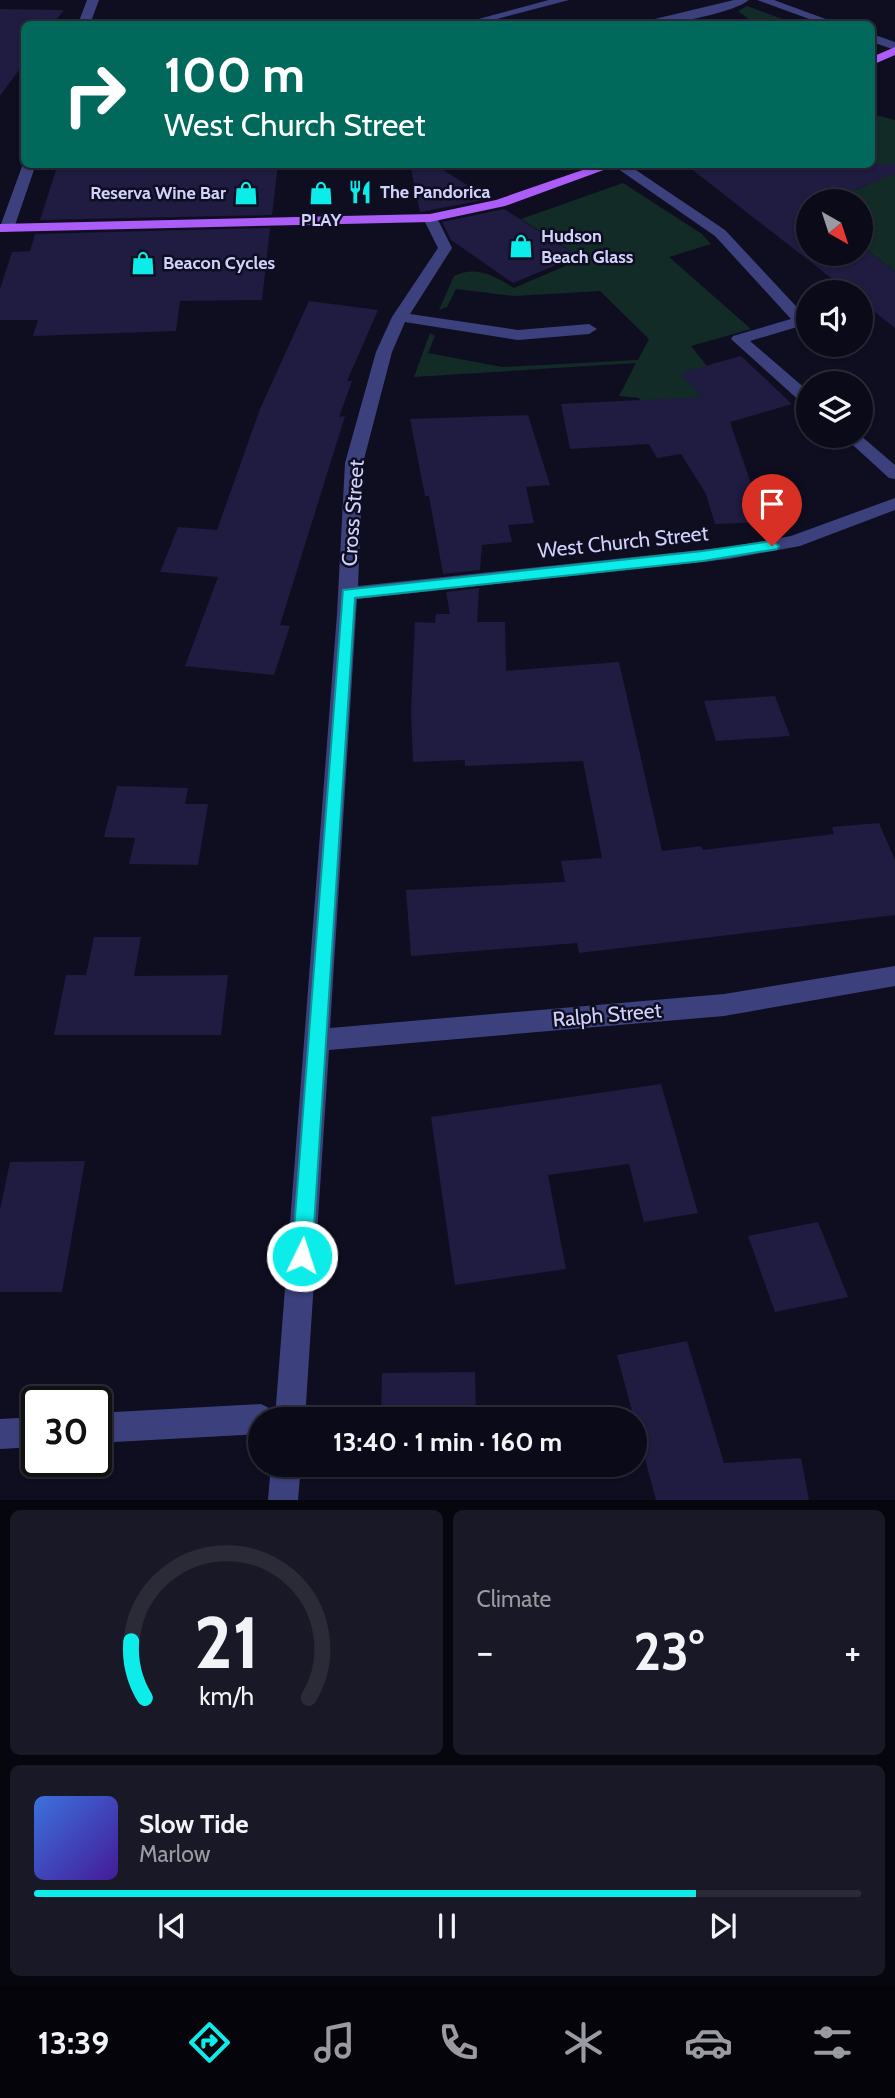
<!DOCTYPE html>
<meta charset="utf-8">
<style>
:root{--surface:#0b0a19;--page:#191826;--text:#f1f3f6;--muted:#9a9aa2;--line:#2b2b38;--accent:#0cedea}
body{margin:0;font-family:Cabin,sans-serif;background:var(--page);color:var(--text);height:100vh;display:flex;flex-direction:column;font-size:26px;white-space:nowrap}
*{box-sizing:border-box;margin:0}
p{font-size:23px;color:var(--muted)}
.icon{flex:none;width:38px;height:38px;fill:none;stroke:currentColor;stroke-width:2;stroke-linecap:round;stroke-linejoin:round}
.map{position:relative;height:1500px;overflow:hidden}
.drawer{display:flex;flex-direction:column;gap:10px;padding:10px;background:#06060e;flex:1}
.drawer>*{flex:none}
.guide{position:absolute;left:21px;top:21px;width:854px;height:147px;border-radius:10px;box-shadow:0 2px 5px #0004,0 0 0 2px var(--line);background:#00695c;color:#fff;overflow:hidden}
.needle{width:46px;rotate:141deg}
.controls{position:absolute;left:796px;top:189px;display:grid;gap:14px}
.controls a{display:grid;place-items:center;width:77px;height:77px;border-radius:50%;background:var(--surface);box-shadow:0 2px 5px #0004,0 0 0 2px var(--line);font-size:35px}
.speed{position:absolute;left:21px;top:1386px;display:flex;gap:14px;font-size:35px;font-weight:700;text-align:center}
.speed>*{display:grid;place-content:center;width:91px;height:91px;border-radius:50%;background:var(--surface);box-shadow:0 2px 5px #0004,0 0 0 2px var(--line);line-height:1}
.speed .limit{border:4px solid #111;border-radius:10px;background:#fff;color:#111}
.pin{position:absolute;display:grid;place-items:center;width:60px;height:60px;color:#fff;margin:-72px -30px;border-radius:50% 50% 50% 0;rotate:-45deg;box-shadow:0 0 7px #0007}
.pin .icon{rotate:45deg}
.me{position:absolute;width:77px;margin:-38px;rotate:4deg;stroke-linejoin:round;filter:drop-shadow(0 0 5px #0008)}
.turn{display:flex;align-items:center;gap:24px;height:147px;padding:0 28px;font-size:32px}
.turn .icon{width:91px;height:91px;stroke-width:2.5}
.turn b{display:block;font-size:49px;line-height:60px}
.big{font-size:52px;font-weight:700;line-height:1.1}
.drawer .tile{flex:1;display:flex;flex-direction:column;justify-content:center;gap:10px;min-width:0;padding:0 24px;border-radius:10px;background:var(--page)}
.drawer .dial{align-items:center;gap:0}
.dial svg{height:182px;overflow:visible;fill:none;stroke:var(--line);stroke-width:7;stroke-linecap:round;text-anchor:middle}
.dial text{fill:var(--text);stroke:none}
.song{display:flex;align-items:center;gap:21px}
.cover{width:84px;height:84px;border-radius:10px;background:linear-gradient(135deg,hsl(220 70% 55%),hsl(260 70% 35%))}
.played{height:7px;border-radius:4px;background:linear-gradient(90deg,var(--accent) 80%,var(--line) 80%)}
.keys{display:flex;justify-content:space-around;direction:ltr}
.heat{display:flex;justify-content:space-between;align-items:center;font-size:38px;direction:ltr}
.drawer .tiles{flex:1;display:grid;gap:10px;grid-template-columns:1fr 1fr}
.tile:last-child{grid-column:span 2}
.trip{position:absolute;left:248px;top:1407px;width:399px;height:70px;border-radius:35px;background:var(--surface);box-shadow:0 2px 5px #0004,0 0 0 2px var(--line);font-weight:700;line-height:70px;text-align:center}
.tabs{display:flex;height:112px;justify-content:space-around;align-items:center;background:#04040a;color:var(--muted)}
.tabs .icon{width:49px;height:49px}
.tabs .current{color:var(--accent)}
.tabs b{font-size:32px;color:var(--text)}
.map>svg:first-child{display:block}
.green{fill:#122b27}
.building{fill:#1f1b41}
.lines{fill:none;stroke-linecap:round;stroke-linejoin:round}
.minor{fill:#3c417e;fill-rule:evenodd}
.major{fill:#ac5df7;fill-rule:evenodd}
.route{fill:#0cedea;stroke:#089a98;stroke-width:2}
.labels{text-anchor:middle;stroke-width:5;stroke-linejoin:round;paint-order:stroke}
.far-poi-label{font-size:18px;font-weight:bold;fill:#d1d1fd;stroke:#0f0e21;text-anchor:start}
.street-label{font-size:21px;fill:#d1d1fd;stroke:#0f0e21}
</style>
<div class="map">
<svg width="895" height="1500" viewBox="0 0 895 1500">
<rect width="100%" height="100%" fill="#0f0e21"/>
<!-- green -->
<g class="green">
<polygon points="747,6 796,24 755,24 754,22 726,24 750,20 738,11"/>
<polygon points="872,114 895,120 895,271 861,246 861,201 826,201 872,183"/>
<path d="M 623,183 L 702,234 L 711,244 L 669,257 L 751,329 L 691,346 L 707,366 L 728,423 L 656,432 L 639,398 L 619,396 L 636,363 L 414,377 L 430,333 L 435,336 L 428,353 L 502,367 L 638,360 L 649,339 L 600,291 L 514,296 L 456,289 L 447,307 L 439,310 L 454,276 C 477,265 494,276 514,288 L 572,263 L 568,260 L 577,255 L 521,219 Z"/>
</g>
<!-- building -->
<g class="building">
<polygon points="0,9 64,10 53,24 24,24 24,63 0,96"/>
<polygon points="58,164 278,164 272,215 40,220"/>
<polygon points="410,164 434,164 489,199 420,212"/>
<polygon points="685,164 895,164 895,174 826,201 808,201 808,254 861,254 861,246 895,271 895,328 861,301 861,292 849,292"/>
<polygon points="504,209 578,256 513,283 451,240 442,222"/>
<polygon points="270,228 262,300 180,301 176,331 33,336 38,320 0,320 0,289 12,252 30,251 35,234"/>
<polygon points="309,301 378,310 347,381 352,381 339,417 345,416 280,625 290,626 274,675 185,666 218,577 160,572 178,527 217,530 260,409"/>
<polygon points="741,356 792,404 730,422 764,522 715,524 706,494 681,454 657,458 649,444 570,449 561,404 703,397 680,373"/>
<polygon points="528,415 550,485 526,487 534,523 508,525 512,542 482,545 480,570 443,574 429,496 425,496 410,419"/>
<polygon points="479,588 477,622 505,622 506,671 619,662 662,851 701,846 703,850 834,834 832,827 879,823 895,860 895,915 579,953 577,943 411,956 406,890 565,882 561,861 602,858 583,761 465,766 465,760 413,762 411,712 415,622 435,623 436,614 450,614 446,592"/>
<polygon points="775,696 790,736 716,741 704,701"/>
<polygon points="117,786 188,788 185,804 208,804 198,865 129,864 135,838 104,837"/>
<polygon points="94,937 141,937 134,976 228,975 221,1035 54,1035 66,975 86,975"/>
<polygon points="661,1084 698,1213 644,1222 629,1164 548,1175 566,1269 455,1285 431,1117"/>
<polygon points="85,1161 62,1292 0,1292 0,1210 10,1162"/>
<polygon points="818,1222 848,1297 775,1312 748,1236"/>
<polygon points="687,1341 724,1463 801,1458 809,1500 656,1500 617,1355"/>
<polygon points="475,1372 476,1419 381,1419 382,1373"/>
<polygon points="380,1465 477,1465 477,1470 380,1471"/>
</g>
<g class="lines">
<!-- minor -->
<g class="minor">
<polygon points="87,0 99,0 90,24 78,24"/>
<polygon points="549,0 569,0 478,24 460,24"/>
<path d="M 734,0 L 749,0 C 734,13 656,29 638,23 Z"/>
<polygon points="757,0 774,0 839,24 823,24"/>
<polygon points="872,34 895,42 895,50 872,42"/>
<polygon points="24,161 24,164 36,164 14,228 7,232 2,231 0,227"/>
<polygon points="611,164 627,164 725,230 807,318 807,324 750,341 808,391 808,404 802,403 731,339 733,336 791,319 715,236"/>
<polygon points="430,214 437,218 452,248 410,314 518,330 589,324 597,329 589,334 518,340 405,322 392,352 363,463 358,586 729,547 791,536 895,498 895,510 800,546 729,559 357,599 330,1028 724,994 895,966 895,986 724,1016 329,1050 305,1419 261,1419 261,1434 96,1443 96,1413 261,1404 271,1409 275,1418 337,614 345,463 376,352 392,317 438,248 423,218"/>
<polygon points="843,436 861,436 895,465 895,479 889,478"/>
<polygon points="37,1417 37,1447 0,1449 0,1419"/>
<polygon points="271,1465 301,1465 298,1500 268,1500"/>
</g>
<!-- major -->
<g class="major">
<polygon points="895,47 895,55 872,65 872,57"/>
<polygon points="600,164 620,164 505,206 430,222 0,232 0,224 430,214 496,200"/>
</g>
</g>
<!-- route -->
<polygon class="route" points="772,541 779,546 777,549 703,561 355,598 312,1256 309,1263 302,1266 295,1263 292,1256 343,590 703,551"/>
<!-- icons -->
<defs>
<g id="restaurant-bare" transform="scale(1.89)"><path d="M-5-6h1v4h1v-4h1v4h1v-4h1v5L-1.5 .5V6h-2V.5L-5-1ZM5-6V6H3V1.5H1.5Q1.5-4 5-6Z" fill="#0cedea" stroke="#0f0e21" stroke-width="2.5" paint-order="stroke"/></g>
<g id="shop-bare" transform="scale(1.89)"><path d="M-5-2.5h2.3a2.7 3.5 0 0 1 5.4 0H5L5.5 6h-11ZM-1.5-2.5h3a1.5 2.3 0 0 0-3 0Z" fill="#0cedea" stroke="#0f0e21" stroke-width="2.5" paint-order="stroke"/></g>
</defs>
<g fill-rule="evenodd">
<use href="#restaurant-bare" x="360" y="192"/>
<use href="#shop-bare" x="246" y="193"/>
<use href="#shop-bare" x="321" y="193"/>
<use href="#shop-bare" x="521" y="246"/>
<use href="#shop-bare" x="143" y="263"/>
</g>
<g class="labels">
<!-- far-poi labels -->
<g class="far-poi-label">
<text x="380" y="198">The Pandorica</text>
<text x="226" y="199" text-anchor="end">Reserva Wine Bar</text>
<text x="321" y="226" text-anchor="middle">PLAY</text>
<text x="541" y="242">Hudson<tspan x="541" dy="21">Beach Glass</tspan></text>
<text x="163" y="269">Beacon Cycles</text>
</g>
<!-- street labels -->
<g class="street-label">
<text transform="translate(353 513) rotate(-86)" y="7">Cross Street</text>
<text transform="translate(623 542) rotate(-6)" y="7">West Church Street</text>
<text transform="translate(607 1015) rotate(-5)" y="7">Ralph Street</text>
</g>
</g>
</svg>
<div class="controls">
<a><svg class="needle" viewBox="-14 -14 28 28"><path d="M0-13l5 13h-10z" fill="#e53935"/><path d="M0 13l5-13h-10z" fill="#9a9aa2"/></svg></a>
<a><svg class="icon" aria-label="sound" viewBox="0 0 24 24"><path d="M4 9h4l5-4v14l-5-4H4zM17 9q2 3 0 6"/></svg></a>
<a><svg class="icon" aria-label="layers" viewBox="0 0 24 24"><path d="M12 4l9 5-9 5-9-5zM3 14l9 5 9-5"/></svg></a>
</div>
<div class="speed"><div class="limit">30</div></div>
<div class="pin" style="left:772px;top:546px;background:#d93025"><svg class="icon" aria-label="arrive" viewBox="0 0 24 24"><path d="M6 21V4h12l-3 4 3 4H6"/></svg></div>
<svg class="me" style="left:302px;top:1256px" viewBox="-20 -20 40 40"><circle r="17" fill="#0cedea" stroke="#fff" stroke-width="3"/><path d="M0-11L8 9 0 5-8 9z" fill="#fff"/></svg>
<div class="trip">13:40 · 1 min · 160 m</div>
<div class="guide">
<div class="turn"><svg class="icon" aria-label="right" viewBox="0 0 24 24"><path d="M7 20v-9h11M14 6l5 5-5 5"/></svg><div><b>100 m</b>West Church Street</div></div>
</div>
</div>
<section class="drawer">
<div class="tiles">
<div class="tile dial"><svg viewBox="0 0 100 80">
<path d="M14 69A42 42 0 1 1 86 69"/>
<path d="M14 69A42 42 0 0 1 8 44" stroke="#0cedea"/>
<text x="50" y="56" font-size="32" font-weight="700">21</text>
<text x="50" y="72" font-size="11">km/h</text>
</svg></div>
<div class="tile"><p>Climate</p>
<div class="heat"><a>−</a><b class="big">23°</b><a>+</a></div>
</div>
<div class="tile">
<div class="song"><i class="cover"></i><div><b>Slow Tide</b><p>Marlow</p></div></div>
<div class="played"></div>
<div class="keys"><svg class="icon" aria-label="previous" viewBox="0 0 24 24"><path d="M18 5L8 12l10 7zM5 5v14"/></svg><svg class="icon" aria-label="pause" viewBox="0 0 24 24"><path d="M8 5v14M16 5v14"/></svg><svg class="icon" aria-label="next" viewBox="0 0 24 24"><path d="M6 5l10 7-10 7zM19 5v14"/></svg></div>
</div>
</div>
</section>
<nav class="tabs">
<b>13:39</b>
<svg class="icon current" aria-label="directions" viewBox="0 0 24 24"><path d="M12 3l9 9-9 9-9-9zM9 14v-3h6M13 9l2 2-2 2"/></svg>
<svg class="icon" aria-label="music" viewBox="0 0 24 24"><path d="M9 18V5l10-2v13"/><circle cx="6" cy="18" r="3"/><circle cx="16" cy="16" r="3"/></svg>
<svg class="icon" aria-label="phone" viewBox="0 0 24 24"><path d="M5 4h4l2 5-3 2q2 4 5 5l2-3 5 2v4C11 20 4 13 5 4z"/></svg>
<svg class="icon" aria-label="climate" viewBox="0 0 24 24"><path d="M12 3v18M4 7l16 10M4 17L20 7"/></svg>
<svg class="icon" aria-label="car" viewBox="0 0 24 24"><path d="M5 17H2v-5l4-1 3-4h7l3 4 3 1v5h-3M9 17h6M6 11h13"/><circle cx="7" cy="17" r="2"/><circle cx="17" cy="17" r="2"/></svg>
<svg class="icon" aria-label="filters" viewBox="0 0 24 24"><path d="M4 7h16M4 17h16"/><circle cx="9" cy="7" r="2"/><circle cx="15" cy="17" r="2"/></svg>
</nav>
